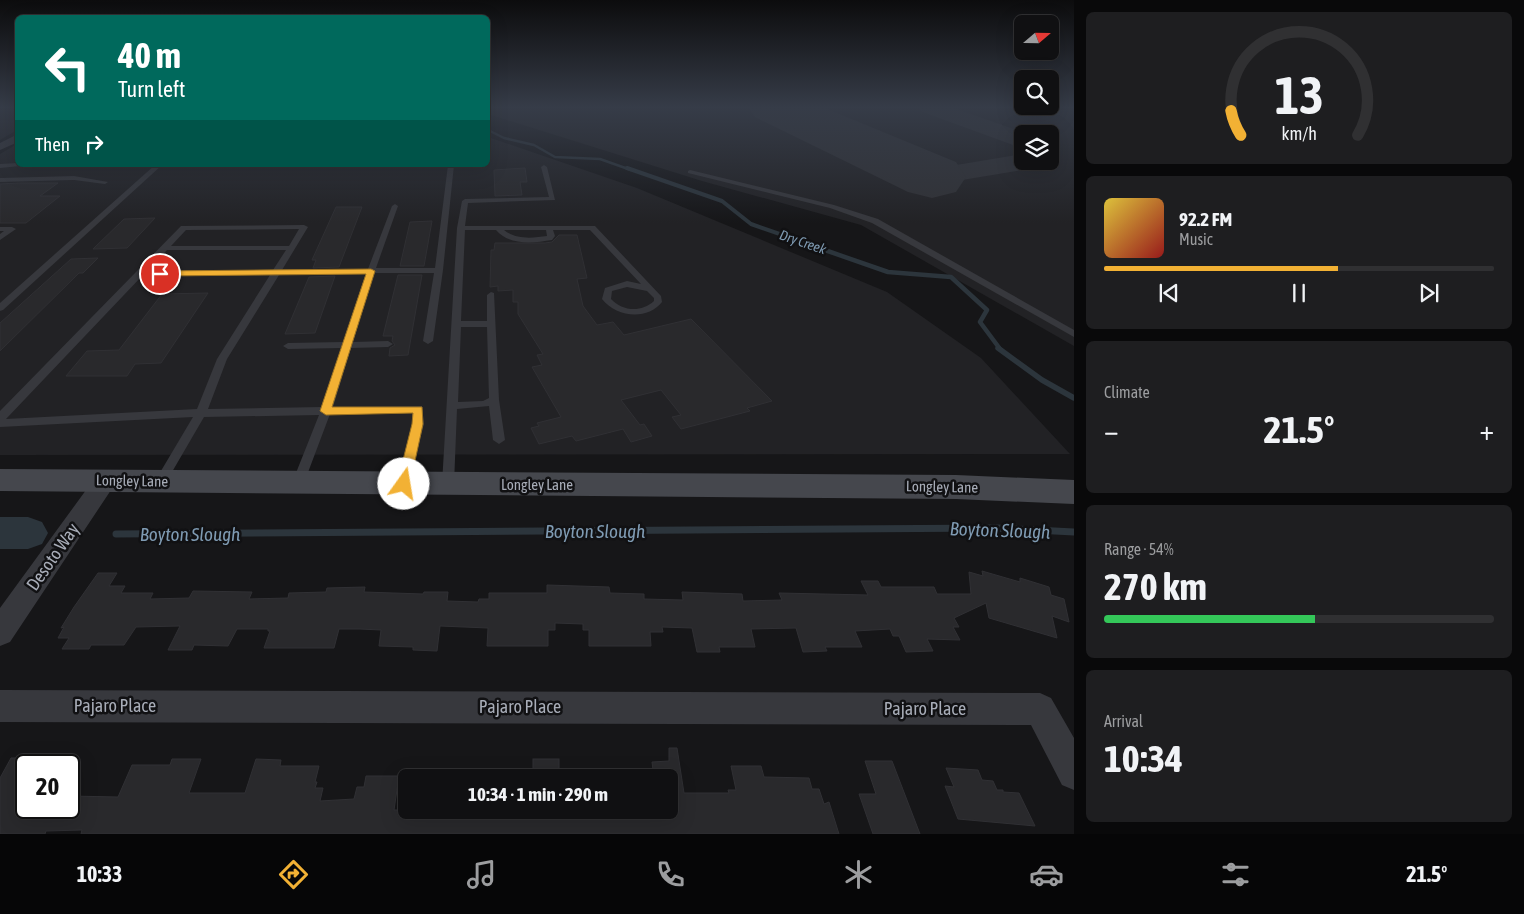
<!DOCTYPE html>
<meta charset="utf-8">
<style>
:root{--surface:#101012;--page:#1e1e20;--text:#f1f3f6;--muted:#9c9d9f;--line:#303032;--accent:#f2b134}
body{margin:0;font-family:"Asap Condensed",sans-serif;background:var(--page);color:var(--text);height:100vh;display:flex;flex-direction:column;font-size:19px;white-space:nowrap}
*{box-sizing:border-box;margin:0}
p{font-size:16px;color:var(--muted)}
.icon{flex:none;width:28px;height:28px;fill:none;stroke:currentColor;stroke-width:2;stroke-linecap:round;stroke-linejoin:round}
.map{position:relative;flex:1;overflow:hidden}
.sheet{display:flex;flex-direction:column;gap:12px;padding:12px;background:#09090a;width:450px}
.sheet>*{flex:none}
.guide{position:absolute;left:15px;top:15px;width:475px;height:152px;border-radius:8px;box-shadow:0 5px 20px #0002,0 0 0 1px var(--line);background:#00695c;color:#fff;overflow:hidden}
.needle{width:32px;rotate:70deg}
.buttons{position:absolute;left:1014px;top:15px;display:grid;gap:10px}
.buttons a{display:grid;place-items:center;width:45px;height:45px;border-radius:8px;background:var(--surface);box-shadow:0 5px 20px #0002,0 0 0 1px var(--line);font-size:25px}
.speed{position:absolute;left:15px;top:754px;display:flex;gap:10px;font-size:25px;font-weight:700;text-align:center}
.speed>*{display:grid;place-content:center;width:65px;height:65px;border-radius:50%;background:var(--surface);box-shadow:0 5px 20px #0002,0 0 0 1px var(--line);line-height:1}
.speed .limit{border:2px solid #111;border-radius:8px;background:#fff;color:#111}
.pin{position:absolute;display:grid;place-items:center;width:42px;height:42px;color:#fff;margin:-21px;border:2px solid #fff;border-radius:50%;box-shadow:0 1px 5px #0007}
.me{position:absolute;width:55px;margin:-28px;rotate:13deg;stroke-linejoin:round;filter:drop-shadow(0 0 4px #0008)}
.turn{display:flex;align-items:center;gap:18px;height:105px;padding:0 20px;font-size:22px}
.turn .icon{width:65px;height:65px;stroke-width:2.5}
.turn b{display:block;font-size:35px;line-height:42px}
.then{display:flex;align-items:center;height:48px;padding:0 20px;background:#0003;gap:10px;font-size:19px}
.big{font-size:38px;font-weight:700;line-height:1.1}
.sheet .card{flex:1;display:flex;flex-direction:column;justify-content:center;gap:8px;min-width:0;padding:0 18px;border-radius:8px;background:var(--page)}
.sheet .dial{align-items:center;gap:0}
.dial svg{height:130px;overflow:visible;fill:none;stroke:var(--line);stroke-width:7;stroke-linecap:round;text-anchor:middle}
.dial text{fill:var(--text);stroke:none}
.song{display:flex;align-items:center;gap:15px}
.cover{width:60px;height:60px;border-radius:8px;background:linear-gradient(135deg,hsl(50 70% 55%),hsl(0 70% 35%))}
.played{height:5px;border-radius:2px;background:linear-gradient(90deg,var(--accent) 60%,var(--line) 60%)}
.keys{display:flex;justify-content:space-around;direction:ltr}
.heat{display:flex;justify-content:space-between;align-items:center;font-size:28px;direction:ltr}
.charge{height:8px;border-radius:4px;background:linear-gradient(90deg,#34c759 54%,var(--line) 0)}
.trip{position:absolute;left:398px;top:769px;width:280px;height:50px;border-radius:8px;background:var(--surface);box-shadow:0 5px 20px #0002,0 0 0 1px var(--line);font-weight:700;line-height:50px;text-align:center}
.tab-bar{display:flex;height:80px;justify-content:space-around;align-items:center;background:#060607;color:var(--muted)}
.tab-bar .icon{width:35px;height:35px}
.tab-bar .active{color:var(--accent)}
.tab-bar b{font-size:22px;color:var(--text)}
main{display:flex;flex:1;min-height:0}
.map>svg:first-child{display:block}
.built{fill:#222225;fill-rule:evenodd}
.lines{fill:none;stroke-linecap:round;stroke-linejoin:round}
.stream-far4{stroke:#2c353c;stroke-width:2.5}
.stream-far3{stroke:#2c353c;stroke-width:4}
.stream-far2{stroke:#2c353c;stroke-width:4.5}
.stream-far1{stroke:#2c353c;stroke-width:5.5}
.stream{stroke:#2c353c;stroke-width:7}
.river{fill:#2c353c;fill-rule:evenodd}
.taxiway{fill:#303135;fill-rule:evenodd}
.runway{fill:#303135;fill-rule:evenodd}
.building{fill:#29292c;stroke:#303034}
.lane{fill:#37383d;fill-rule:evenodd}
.street{fill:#37383d;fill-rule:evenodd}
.secondary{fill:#45474d;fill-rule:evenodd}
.route{fill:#f2b134;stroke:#9d7322}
.labels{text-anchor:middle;stroke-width:5;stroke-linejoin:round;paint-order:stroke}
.far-water-label{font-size:14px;font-style:italic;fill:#7f9bb3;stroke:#111113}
.street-label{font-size:15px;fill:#a8adb8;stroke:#111113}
.near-street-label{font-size:18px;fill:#a8adb8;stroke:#111113}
.near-water-label{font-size:19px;font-style:italic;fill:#7f9bb3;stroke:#111113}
</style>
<main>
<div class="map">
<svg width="1074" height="834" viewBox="0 0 1074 834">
<rect width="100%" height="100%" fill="#161618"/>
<!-- built -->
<g class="built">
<polygon points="0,106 18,106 17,130 0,140"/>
<path d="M 488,106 L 1074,106 L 1074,346 L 861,225 L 702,181 L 488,114 ZM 1022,134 L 1050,134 L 1050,161 L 1022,161 Z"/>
<polygon points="488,137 637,188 887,292 981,358 1070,454 0,455 0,154 17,144 18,165 488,165"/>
</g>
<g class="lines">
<!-- stream-far4 -->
<polyline class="stream-far4" points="488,130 504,138 534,145 555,157 600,159 631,170"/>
<!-- stream-far3 -->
<polyline class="stream-far3" points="627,168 722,201 751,224 823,249"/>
<!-- stream-far2 -->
<polyline class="stream-far2" points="819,248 888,272 951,277 987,310 980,322 1000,349"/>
<!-- stream-far1 -->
<polyline class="stream-far1" points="998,348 1042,380 1074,398"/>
<!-- stream -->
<polyline class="stream" points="116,534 997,528 1074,532"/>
<!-- river -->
<polygon class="river" points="0,517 28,517 42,522 48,533 42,544 28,549 0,549"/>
<!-- taxiway -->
<g class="taxiway">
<polygon points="917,106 948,106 1028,134 1022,134 1022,147 1013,145 920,111"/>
<polygon points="1022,154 1022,161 1041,161 1037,167 1028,169 932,185 922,183 918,177 922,171 932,169"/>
</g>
<!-- runway -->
<polygon class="runway" points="747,106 820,106 956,162 966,177 956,192 932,198 908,192 755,117"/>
</g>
<!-- building -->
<g class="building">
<polygon points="525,168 527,182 520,182 522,195 495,196 494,170"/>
<polygon points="20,183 58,183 40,196 60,196 26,223 0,223 0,184"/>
<polygon points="336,207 362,207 339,267 313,268 316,260 312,260"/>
<polygon points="155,218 127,248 93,249 124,219"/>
<polygon points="432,221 424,266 400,266 410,222"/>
<polygon points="559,235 577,235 587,278 577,279 583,306 597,325 613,322 624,335 691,319 772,401 747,408 750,411 681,429 672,417 681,415 661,390 621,400 640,425 644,424 652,436 631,442 623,429 576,441 572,436 539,444 531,428 539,426 537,423 561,417 532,367 542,365 537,355 543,354 518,314 518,302 513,302 513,290 498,291 498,286 490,287 491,250 494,250 495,243 545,243 552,242"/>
<polygon points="98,258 83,273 79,273 0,351 0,323 71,259"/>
<polygon points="398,275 422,275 408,355 389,356 390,348 395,345 392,341 393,336 383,336"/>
<polygon points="335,276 315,333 285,334 309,277"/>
<polygon points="208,293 161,363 135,364 127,376 66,376 87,351 119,350 162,294"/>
<polygon points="982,571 1020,582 1020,578 1049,587 1051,595 1064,599 1069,622 1052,616 1057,638 989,618 986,603 954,618 959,627 953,627 960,640 927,639 933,651 906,652 899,636 893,636 890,629 855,631 862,647 825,647 827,651 803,652 796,628 751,629 755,647 719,647 720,652 697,652 692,628 662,627 663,632 650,632 651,646 589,646 589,630 583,630 583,624 555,623 555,630 548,630 548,646 487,646 488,628 440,626 437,651 413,650 413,647 379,646 381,630 360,629 339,629 334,648 264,648 270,631 268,631 268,629 237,629 228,646 194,645 192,650 168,650 180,626 136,627 124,645 91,645 89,649 62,649 69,638 58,638 64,627 61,628 74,607 98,573 117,573 109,586 125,586 121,593 153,593 150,599 189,598 193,591 252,592 249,599 288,598 289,593 326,592 327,588 365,587 364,592 423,594 424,592 448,592 447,601 478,602 479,599 489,599 489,593 547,593 547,585 609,587 610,593 644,594 644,599 683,600 682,592 742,594 743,601 782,600 779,593 868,595 861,581 878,581 881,587 934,587 937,594 971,594 969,572 983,576"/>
<polygon points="669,748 677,748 684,793 729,793 728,790 736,790 731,766 761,766 764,777 809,778 812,789 819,789 824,804 829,802 839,834 81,834 82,830 46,831 45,834 0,834 0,778 11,758 26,758 26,787 16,808 69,808 69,796 118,797 132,765 170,765 172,759 201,759 189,793 245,793 256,759 281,760 280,766 319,766 315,782 317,782 315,788 323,788 320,801 354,799 357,787 364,787 366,776 399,776 394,810 669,810 669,778 654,778 652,762 669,761"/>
<rect x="533" y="759" width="26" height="19"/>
<polygon points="865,761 892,761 920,834 873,834 859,794 876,794"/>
<polygon points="946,768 978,770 982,780 993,781 997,790 1003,790 1003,792 1019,793 1035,826 958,819 945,786 954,787"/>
</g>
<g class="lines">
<!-- lane -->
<g class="lane">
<polygon points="18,163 18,165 21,165 20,166 0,168 0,164"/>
<polygon points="155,165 162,165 3,310 0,311 0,303"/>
<path d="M 448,165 L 454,165 L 443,270 L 433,341 L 428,344 L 423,341 L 434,273 L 374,273 L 353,342 L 388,341 L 393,344 L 388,347 L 351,348 L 333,407 L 422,406 L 424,424 L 408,487 L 400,487 L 398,484 L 412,424 L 412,413 L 330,414 L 304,483 L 302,486 L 294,486 L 292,483 L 319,415 L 204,417 L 165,484 L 157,484 L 155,481 L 193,417 L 0,427 L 0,411 L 181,226 L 304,225 L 308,227 L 282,270 L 368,269 L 392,206 L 395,204 L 398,206 L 376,268 L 435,268 ZM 299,229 L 289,246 L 171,246 L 186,230 ZM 167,250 L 286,250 L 273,270 L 147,271 ZM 366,274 L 343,342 L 288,343 L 283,346 L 288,349 L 341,348 L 322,407 L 208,409 L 227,359 L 279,275 ZM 270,275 L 217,359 L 197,409 L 6,419 L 142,276 Z"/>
<path d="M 544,165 L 547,167 L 555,200 L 468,203 L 465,226 L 595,226 L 661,296 L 662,302 C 647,321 616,317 602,299 L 605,288 L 627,281 L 641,284 L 590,230 L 553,230 L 555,236 L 552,240 C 533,243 510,246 496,230 L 465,230 L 461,321 L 487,321 L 487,295 L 491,292 L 494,293 L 499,400 L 505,440 L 499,444 L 493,440 L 489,406 L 457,409 L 454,484 L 452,487 L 444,487 L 442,484 L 457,228 L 462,201 L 465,199 L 549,197 L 541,167 ZM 504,230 L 546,230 L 547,236 C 533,238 516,240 504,230 ZM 627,287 L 647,291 L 654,298 L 654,301 C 641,313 622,311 611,299 L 612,291 ZM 461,327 L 487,327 L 489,398 L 483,401 L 458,402 Z"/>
<polygon points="690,170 834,205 878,219 1074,330 1074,337 872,223 830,208 688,173 688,171"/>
<polygon points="74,176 108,182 105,184 74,180 0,182 0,178"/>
<polygon points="0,227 12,227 16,229 0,240 0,234 4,231 0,231"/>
</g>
<!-- street -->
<g class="street">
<polygon points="18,134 18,142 0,150 0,143"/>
<polygon points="105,472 113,475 117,481 113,487 10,642 0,646 0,608 97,475"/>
<polygon points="0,690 1040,693 1051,698 1074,738 1074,790 1062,785 1031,725 0,722"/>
</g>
<!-- secondary -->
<polygon class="secondary" points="0,469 956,475 1074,480 1074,504 956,499 0,491"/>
</g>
<!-- sky -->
<linearGradient id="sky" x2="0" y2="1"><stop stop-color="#0c0c0d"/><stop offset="0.48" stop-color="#363c48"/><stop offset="1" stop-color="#363c48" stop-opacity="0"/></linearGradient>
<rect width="1074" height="223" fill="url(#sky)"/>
<!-- route -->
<polygon class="route" points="371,269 375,271 332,407 422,407 423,424 410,484 408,487 399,487 397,484 412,424 413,413 326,415 320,411 366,274 160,276 155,274 160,271"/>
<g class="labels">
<!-- far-water labels -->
<g class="far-water-label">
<text transform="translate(803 242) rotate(19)" y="5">Dry Creek</text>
</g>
<!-- street labels -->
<g class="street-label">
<text transform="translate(132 481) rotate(1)" y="5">Longley Lane</text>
<text x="537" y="490">Longley Lane</text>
<text transform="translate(942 487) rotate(1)" y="5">Longley Lane</text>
</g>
<!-- near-street labels -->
<g class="near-street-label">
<text transform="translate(53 557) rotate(-55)" y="6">Desoto Way</text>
<text x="115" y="712">Pajaro Place</text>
<text x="520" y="713">Pajaro Place</text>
<text x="925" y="715">Pajaro Place</text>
</g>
<!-- near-water labels -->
<g class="near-water-label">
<text transform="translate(1000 530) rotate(2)" y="7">Boyton Slough</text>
<text x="595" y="538">Boyton Slough</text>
<text x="190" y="541">Boyton Slough</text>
</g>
</g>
</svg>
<div class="buttons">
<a><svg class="needle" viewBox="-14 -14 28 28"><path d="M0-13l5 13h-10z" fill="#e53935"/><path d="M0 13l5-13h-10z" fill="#9c9d9f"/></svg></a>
<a><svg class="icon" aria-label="search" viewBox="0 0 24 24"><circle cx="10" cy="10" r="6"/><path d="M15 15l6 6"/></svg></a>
<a><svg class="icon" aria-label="layers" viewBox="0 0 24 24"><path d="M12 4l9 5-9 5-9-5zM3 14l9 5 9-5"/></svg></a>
</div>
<div class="speed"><div class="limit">20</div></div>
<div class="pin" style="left:160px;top:274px;background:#d93025"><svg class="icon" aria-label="arrive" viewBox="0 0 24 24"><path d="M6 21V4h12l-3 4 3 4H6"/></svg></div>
<svg class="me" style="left:404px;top:484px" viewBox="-20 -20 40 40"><circle r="19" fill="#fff"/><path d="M0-13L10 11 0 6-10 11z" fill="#f2b134"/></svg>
<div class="trip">10:34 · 1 min · 290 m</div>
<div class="guide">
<div class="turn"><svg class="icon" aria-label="left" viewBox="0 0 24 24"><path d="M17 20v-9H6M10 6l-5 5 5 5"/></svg><div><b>40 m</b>Turn left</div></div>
<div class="then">Then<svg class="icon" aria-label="right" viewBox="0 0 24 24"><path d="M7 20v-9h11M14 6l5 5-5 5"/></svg></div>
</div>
</div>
<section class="sheet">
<div class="card dial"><svg viewBox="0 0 100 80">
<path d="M14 69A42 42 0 1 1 86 69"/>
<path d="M14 69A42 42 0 0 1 8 54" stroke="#f2b134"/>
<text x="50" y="56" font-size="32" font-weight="700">13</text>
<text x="50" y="72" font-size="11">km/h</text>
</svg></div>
<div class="card">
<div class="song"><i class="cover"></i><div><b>92.2 FM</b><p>Music</p></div></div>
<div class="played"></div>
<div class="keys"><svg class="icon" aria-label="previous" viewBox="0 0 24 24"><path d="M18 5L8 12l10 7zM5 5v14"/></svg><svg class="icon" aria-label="pause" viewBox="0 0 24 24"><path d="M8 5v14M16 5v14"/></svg><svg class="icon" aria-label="next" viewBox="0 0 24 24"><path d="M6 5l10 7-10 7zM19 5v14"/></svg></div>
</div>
<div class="card"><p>Climate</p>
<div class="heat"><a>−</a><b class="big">21.5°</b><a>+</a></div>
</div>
<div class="card"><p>Range · 54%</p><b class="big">270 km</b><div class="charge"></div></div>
<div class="card"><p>Arrival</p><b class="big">10:34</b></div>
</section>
</main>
<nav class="tab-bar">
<b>10:33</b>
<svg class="icon active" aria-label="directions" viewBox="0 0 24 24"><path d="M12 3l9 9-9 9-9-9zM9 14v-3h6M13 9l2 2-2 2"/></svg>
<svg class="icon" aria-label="music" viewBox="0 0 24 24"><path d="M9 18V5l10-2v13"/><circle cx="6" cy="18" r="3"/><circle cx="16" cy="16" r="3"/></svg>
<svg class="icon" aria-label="phone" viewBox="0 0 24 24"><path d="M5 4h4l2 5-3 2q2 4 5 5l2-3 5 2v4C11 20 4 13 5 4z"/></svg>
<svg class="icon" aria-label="climate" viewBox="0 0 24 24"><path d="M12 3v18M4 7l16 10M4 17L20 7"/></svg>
<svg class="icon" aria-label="car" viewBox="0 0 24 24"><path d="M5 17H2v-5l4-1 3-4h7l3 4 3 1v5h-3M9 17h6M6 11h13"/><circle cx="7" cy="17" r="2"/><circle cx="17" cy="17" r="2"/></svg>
<svg class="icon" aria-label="filters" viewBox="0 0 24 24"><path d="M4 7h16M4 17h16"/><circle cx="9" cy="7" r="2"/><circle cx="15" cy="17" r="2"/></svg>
<b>21.5°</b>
</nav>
